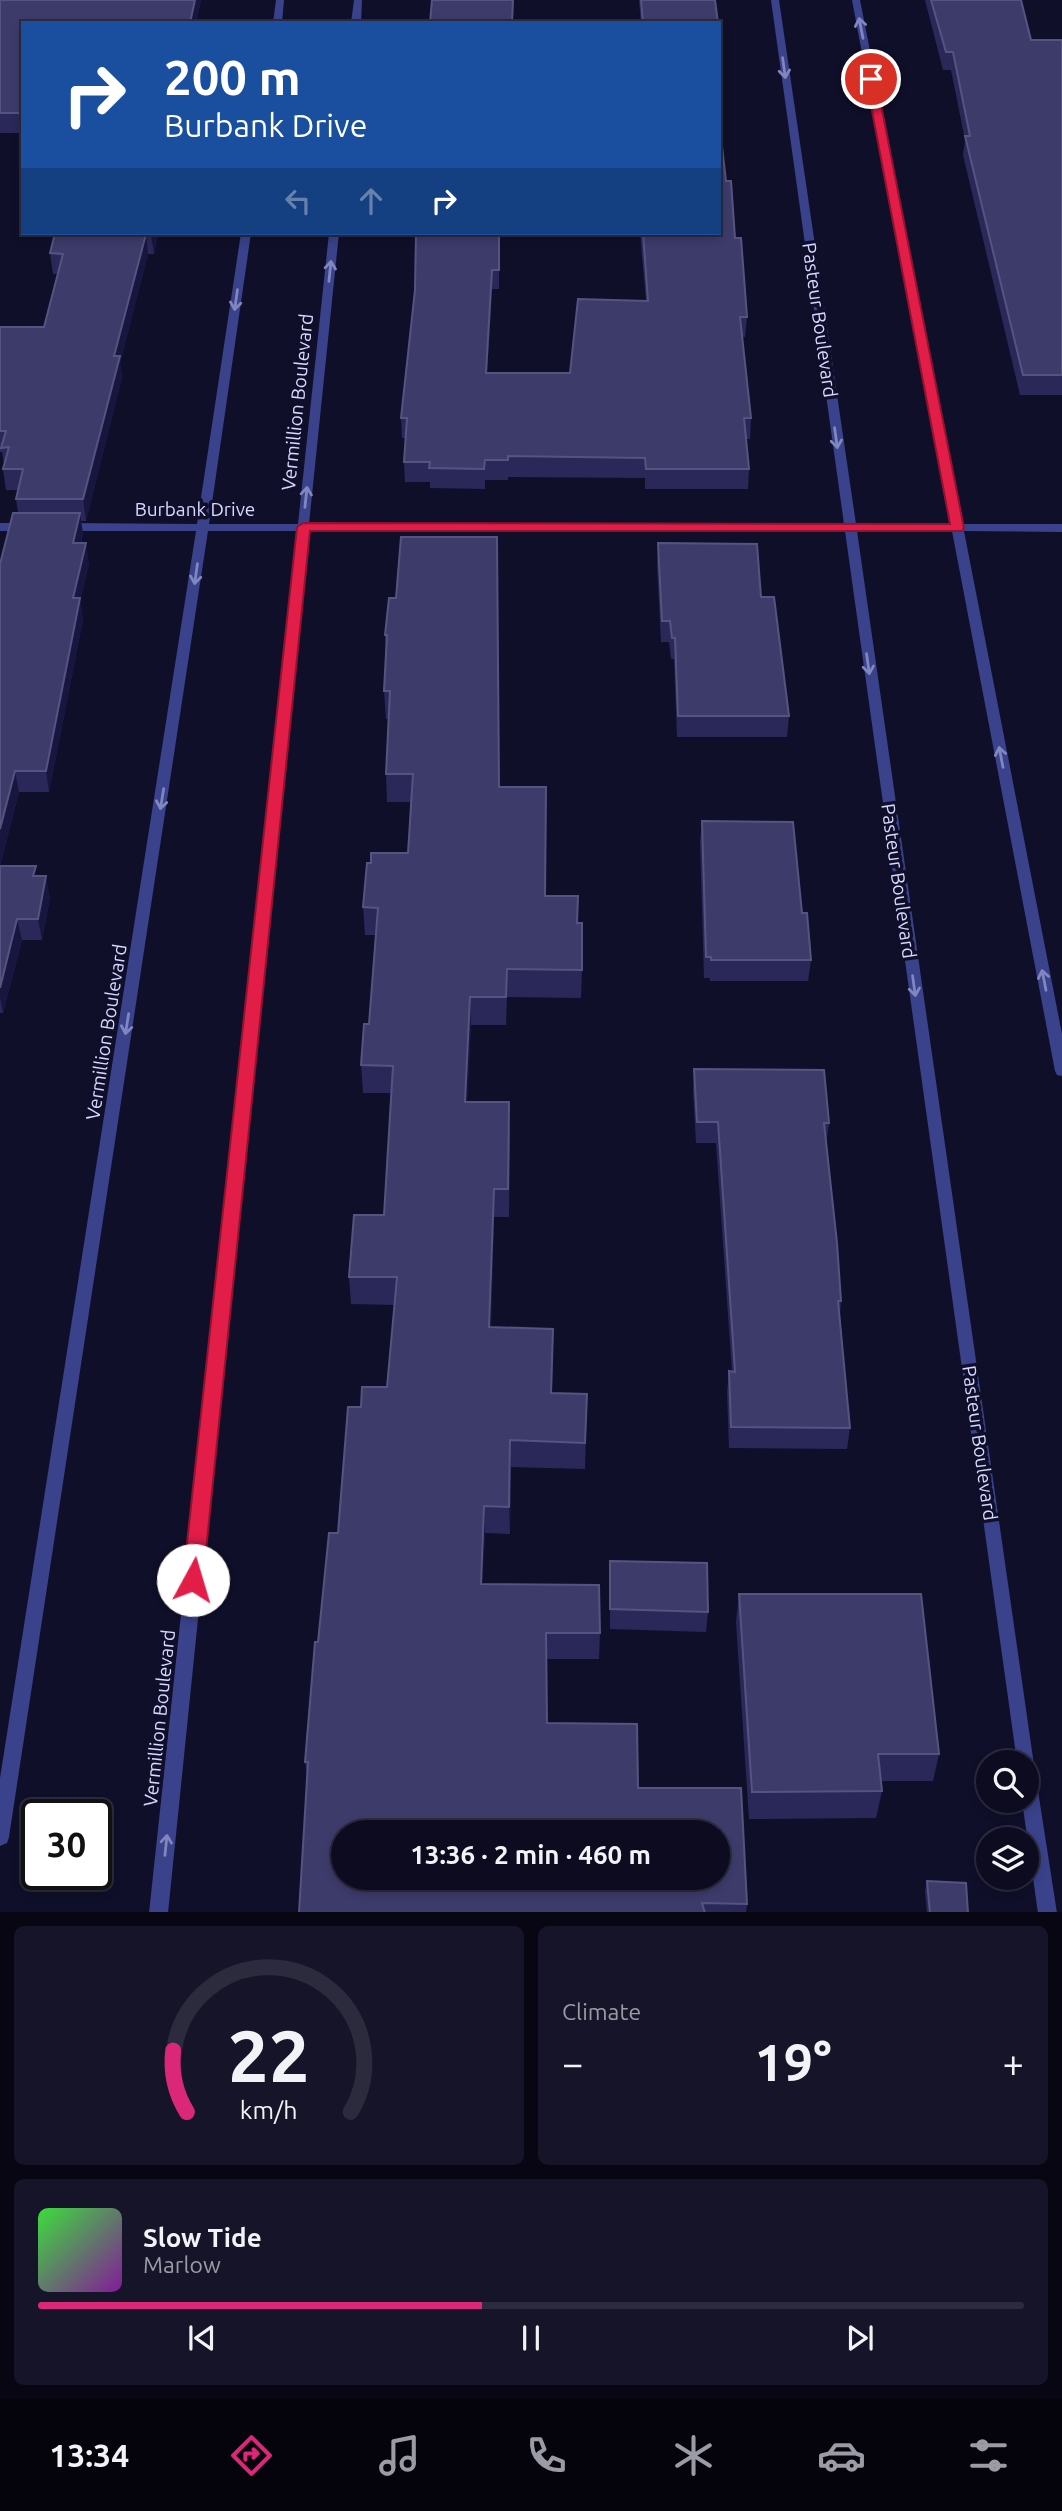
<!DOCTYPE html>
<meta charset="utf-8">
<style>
:root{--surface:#0c0b20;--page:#151429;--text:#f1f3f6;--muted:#9a9ba5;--line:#2c2b3e;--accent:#db2777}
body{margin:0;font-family:Ubuntu,sans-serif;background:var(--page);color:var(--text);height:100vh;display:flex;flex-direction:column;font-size:26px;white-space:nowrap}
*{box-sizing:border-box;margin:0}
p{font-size:23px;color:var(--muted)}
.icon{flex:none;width:38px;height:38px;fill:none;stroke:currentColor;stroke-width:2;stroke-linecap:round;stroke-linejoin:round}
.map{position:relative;height:1912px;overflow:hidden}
.panel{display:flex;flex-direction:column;gap:14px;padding:14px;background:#070612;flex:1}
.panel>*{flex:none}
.banner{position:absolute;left:21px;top:21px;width:700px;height:214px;border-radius:0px;box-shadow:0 4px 10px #0003,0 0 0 2px var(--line);background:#1a4fa0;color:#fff;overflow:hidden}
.fabs{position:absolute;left:976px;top:1750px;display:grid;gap:14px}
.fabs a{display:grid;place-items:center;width:63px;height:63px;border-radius:50%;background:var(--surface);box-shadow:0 4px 10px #0003,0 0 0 2px var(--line);font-size:35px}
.speed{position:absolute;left:21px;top:1799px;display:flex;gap:14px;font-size:35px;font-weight:700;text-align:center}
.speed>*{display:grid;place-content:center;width:91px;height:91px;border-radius:50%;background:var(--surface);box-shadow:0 4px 10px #0003,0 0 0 2px var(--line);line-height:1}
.speed .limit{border:4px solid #111;border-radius:10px;background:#fff;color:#111}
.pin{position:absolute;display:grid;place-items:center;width:60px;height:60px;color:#fff;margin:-30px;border:4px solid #fff;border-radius:50%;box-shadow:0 2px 7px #0007}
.me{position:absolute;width:77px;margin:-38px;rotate:6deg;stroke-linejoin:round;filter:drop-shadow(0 0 5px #0008)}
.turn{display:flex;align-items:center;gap:24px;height:147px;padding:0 28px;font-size:32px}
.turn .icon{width:91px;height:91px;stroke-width:2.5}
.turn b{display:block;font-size:49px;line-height:60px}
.lanes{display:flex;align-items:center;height:66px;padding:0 28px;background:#0003;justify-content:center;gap:35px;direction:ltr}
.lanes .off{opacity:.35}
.big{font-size:52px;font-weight:600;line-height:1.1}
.panel .widget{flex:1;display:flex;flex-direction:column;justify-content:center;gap:10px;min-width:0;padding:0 24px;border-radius:10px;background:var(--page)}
.panel .dial{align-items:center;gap:0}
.dial svg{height:182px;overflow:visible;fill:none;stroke:var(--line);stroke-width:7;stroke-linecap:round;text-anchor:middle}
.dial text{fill:var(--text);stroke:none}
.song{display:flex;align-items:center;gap:21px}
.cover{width:84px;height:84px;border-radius:10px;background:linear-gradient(135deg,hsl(120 70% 55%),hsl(290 70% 35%))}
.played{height:7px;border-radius:4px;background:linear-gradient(90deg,var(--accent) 45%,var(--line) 45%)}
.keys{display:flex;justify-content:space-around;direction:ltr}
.heat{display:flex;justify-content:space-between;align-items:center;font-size:38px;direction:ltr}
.panel .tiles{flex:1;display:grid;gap:14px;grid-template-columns:1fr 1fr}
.widget:last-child{grid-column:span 2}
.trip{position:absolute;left:331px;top:1820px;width:399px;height:70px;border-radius:35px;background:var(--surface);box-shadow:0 4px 10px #0003,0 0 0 2px var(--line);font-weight:600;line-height:70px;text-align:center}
.tab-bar{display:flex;height:112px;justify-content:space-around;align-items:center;background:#05040d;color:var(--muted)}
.tab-bar .icon{width:49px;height:49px}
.tab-bar .current{color:var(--accent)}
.tab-bar b{font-size:32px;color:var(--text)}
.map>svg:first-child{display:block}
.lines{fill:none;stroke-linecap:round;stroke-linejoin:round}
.minor{fill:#39428a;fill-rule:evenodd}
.wall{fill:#2a2858}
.shaded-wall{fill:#18163e}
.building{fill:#3d3b6a;stroke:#555481;stroke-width:2;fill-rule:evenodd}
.oneway{stroke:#8186bf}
.route{fill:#e11d48;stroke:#92132f;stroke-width:2}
.labels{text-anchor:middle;stroke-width:7;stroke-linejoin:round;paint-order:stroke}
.street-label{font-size:19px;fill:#d8d9ff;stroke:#100f2a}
</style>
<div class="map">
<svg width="1062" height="1913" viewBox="0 0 1062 1913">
<rect width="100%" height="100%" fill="#100f2a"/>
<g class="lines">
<!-- minor -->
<g class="minor">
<polygon points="276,0 284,0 282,23 273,23"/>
<polygon points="354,0 362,0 361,23 351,23"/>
<polygon points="771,0 779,0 856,524 951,524 852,0 860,0 963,524 1062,524 1062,532 964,531 1062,1034 1062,1076 1057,1075 1055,1071 952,531 857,531 1034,1765 1057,1913 1038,1913 1022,1801 1027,1801 1027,1762 1017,1762 845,531 309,531 168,1913 149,1913 297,531 208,531 9,1837 7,1843 0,1846 0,1778 196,531 62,531 56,527 62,523 197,524 241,233 251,233 209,524 298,524 329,233 339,233 309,524 844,524"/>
<polygon points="0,523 28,523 34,527 28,531 0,531"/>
</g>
</g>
<!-- wall -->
<g class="wall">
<polygon points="0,0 201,0 196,23 23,23 23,133 0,133"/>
<polygon points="639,0 715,0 718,23 641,23"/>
<polygon points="925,0 1021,0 1031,40 1062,40 1062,395 1020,395 963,155 965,140 951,70 943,70"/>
<polygon points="719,32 722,53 721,71 719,71"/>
<polygon points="726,181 747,317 745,337 742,337 751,418 750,439 746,439 749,469 748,489 645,489 645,478 508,477 508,480 485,480 485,489 430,488 430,482 405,482 404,462 406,438 402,438 401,418 415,290 499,233 499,289 492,289 487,373 570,373 646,301 640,233 719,233"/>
<polygon points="55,233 158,233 154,254 148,254 120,363 122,377 86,521 81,521 83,534 81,543 89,563 80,601 83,619 49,792 19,792 0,866 18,513 16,499 18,490 6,490 3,469 4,464 2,452 0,452 0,327 44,327 58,274 53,274 50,253"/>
<polygon points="658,543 761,597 789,716 787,737 677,737 674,659 671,659 669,642 661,642 657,564"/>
<polygon points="389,598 499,787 545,896 577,923 582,970 581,998 507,997 506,1025 471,1025 467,1102 510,1130 509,1217 494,1217 491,1327 553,1329 552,1393 587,1394 585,1469 511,1467 510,1534 485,1533 482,1584 600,1633 599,1659 546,1659 547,1723 638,1788 747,1904 746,1913 299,1913 307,1776 305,1762 318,1642 361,1407 387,1387 394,1305 351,1304 349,1277 384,1215 392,1093 363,1093 361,1065 369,1024 376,935 365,935 363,907 371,863 408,853 411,802 387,802 386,774 389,719 386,719 384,691 386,657 385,635"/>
<polygon points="702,821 802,913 811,960 808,981 710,981 710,978 704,978 700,842"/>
<polygon points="0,866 37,876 50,897 42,940 22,940 3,1013 0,1013"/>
<polygon points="694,1069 829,1123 826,1144 841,1301 840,1315 850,1428 847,1449 729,1448 727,1392 729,1371 732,1372 716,1143 696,1143 693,1090"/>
<polygon points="610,1561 708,1612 706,1632 610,1629"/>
<polygon points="739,1594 939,1754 933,1781 881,1781 882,1791 876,1818 749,1819 736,1622"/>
<polygon points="927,1881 968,1913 927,1913 925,1891"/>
</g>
<!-- shaded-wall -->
<g class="shaded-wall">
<polygon points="195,0 201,0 196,23 190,23"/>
<polygon points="151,233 158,233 154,254 151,234"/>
<polygon points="146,234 148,254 120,363 122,377 86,521 83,499 114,356"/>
<polygon points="492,270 492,289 486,393 486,373"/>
<polygon points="80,513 83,534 76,563 73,543"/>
<polygon points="86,543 89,563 80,601 83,619 49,792 46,771 73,598"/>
<polygon points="15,771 19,792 0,866 0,829"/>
<polygon points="46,876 50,897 42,940 38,919"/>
<polygon points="17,919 22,940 3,1013 0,998 0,988"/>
<polygon points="470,997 471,1025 466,1130 465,1102"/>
<polygon points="494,1189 494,1217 490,1354 489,1327"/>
<polygon points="510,1440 511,1467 510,1534 509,1507"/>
<polygon points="484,1506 485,1533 481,1610 481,1584"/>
</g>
<!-- building -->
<g class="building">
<polygon points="0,0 195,0 190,23 23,23 23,113 0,113"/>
<polygon points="432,0 513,0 512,23 430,23"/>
<polygon points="641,0 715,0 718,23 643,23"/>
<polygon points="931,0 1021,0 1031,40 1062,40 1062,375 1023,375 965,136 970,136 953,52 946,52"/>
<polygon points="719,32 722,53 719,53"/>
<polygon points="719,120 726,181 731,181 735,238 741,238 747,317 740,317 751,418 744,418 749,469 646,469 645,458 508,456 508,460 485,460 484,469 429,468 430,462 404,462 407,418 401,418 415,290 416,233 499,233 499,270 492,270 486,373 570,373 578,299 648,301 643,233 719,233"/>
<polygon points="55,233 151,233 146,234 114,356 120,356 83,499 16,499 23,469 3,469 9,447 1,448 6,431 0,431 0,327 44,327 63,254 50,253"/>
<polygon points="13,513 80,513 73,543 86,543 73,598 80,598 46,771 15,771 0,829 0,564"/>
<path d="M 401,537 L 497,537 L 499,787 L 546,787 L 545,896 L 578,896 L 577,923 L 582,923 L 582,970 L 507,969 L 506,997 L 470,997 L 465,1102 L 509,1102 L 508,1189 L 494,1189 L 489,1327 L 553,1329 L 551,1393 L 587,1394 L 585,1443 L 510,1440 L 509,1507 L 484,1506 L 481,1584 L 599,1585 L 600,1633 L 546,1633 L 547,1723 L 637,1724 L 638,1788 L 741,1788 L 747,1904 L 702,1903 L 705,1913 L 299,1913 L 308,1762 L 305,1762 L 315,1642 L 318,1642 L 329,1533 L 338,1533 L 348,1407 L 361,1407 L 362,1387 L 387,1387 L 397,1277 L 349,1277 L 354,1215 L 384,1215 L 393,1066 L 361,1065 L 364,1024 L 369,1024 L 378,908 L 363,907 L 367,863 L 371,863 L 371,853 L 408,853 L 413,774 L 386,774 L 390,691 L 384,691 L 387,635 L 385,635 L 389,598 L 396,598 ZM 343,1832 L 718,1832 L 718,1878 L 343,1878 Z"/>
<polygon points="658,543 757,544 761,597 774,597 789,716 678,716 675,638 672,638 670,621 662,621"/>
<polygon points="702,821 793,822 802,913 807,913 811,960 711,960 711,957 706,957"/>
<polygon points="0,866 36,866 33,876 46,876 38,919 17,919 0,988"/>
<polygon points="694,1069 824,1070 829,1123 824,1123 837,1243 841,1301 838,1301 850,1428 731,1427 729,1371 735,1372 718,1122 697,1122"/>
<polygon points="610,1561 707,1563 708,1612 610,1609"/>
<polygon points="739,1594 921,1594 939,1754 878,1754 882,1791 752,1792"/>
<polygon points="927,1881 966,1883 968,1913 930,1913"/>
</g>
<!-- one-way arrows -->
<defs><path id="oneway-shaft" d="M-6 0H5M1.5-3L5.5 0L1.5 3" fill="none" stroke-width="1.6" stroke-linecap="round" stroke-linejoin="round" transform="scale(1.75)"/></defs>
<g class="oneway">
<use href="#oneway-shaft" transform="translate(861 28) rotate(-101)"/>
<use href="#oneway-shaft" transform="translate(784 68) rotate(82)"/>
<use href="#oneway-shaft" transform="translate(330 271) rotate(-84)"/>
<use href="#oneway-shaft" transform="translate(236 300) rotate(98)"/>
<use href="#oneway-shaft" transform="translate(836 438) rotate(82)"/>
<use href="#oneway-shaft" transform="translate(306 497) rotate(-84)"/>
<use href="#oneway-shaft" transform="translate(196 574) rotate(98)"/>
<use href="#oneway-shaft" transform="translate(868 664) rotate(82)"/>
<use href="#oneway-shaft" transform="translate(1001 757) rotate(-101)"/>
<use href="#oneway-shaft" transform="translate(162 799) rotate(99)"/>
<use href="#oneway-shaft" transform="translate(1044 980) rotate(-101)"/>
<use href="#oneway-shaft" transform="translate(914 986) rotate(82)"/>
<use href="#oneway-shaft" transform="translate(127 1024) rotate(99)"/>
<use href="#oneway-shaft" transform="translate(166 1845) rotate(-84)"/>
</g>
<!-- route -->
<polygon class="route" points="871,76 876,79 964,528 962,531 310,531 203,1580 200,1586 193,1589 186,1586 183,1580 297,527 303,523 950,524 866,79"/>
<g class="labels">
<!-- street labels -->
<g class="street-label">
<text transform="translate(820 320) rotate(82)" y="7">Pasteur Boulevard</text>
<text transform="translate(297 402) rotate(-84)" y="7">Vermillion Boulevard</text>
<text x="195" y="516">Burbank Drive</text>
<text transform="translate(899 881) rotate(82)" y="7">Pasteur Boulevard</text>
<text transform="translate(106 1032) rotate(-81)" y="7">Vermillion Boulevard</text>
<text transform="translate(980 1443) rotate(82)" y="7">Pasteur Boulevard</text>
<text transform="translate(159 1718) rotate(-84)" y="7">Vermillion Boulevard</text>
</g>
</g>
</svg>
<div class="fabs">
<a><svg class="icon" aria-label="search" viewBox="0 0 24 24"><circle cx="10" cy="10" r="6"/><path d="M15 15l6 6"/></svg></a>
<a><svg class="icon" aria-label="layers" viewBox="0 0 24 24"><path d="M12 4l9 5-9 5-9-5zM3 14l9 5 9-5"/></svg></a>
</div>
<div class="speed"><div class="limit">30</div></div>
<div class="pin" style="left:871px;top:79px;background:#d93025"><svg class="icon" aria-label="arrive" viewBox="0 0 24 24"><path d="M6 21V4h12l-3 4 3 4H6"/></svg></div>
<svg class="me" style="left:193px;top:1580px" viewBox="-20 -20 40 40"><circle r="19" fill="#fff"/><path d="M0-13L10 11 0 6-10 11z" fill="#e11d48"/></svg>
<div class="trip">13:36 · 2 min · 460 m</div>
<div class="banner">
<div class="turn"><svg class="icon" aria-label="right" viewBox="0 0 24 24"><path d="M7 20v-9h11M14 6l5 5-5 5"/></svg><div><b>200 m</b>Burbank Drive</div></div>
<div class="lanes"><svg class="icon off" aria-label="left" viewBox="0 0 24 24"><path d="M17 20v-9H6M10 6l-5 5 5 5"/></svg><svg class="icon off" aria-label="ahead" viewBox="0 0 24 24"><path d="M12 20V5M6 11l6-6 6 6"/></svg><svg class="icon" aria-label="right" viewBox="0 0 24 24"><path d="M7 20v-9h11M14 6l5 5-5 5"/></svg></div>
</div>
</div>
<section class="panel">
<div class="tiles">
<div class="widget dial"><svg viewBox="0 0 100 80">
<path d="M14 69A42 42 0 1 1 86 69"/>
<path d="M14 69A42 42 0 0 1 8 42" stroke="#db2777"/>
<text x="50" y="56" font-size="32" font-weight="700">22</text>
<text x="50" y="72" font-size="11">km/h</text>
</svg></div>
<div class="widget"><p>Climate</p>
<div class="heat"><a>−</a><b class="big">19°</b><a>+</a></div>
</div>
<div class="widget">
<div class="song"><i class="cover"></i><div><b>Slow Tide</b><p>Marlow</p></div></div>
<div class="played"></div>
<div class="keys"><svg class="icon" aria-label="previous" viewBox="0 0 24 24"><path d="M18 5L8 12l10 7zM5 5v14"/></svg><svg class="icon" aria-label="pause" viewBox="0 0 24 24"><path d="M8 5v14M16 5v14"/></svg><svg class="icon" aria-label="next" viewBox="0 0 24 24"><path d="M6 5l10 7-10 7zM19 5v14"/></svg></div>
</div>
</div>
</section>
<nav class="tab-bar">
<b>13:34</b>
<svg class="icon current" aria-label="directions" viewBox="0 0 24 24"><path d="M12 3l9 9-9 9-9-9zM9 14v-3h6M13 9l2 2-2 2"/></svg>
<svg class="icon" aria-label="music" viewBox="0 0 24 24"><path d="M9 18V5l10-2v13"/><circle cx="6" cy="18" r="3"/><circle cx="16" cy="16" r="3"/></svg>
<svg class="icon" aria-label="phone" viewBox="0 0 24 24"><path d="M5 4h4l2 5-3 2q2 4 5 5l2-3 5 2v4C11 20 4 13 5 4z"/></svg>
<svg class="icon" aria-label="climate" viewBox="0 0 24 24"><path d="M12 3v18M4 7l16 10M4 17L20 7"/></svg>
<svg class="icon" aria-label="car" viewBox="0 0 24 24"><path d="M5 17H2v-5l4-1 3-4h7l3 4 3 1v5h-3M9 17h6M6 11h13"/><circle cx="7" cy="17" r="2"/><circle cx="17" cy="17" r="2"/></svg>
<svg class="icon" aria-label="filters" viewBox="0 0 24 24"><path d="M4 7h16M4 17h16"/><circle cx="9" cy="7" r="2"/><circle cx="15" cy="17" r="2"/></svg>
</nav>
